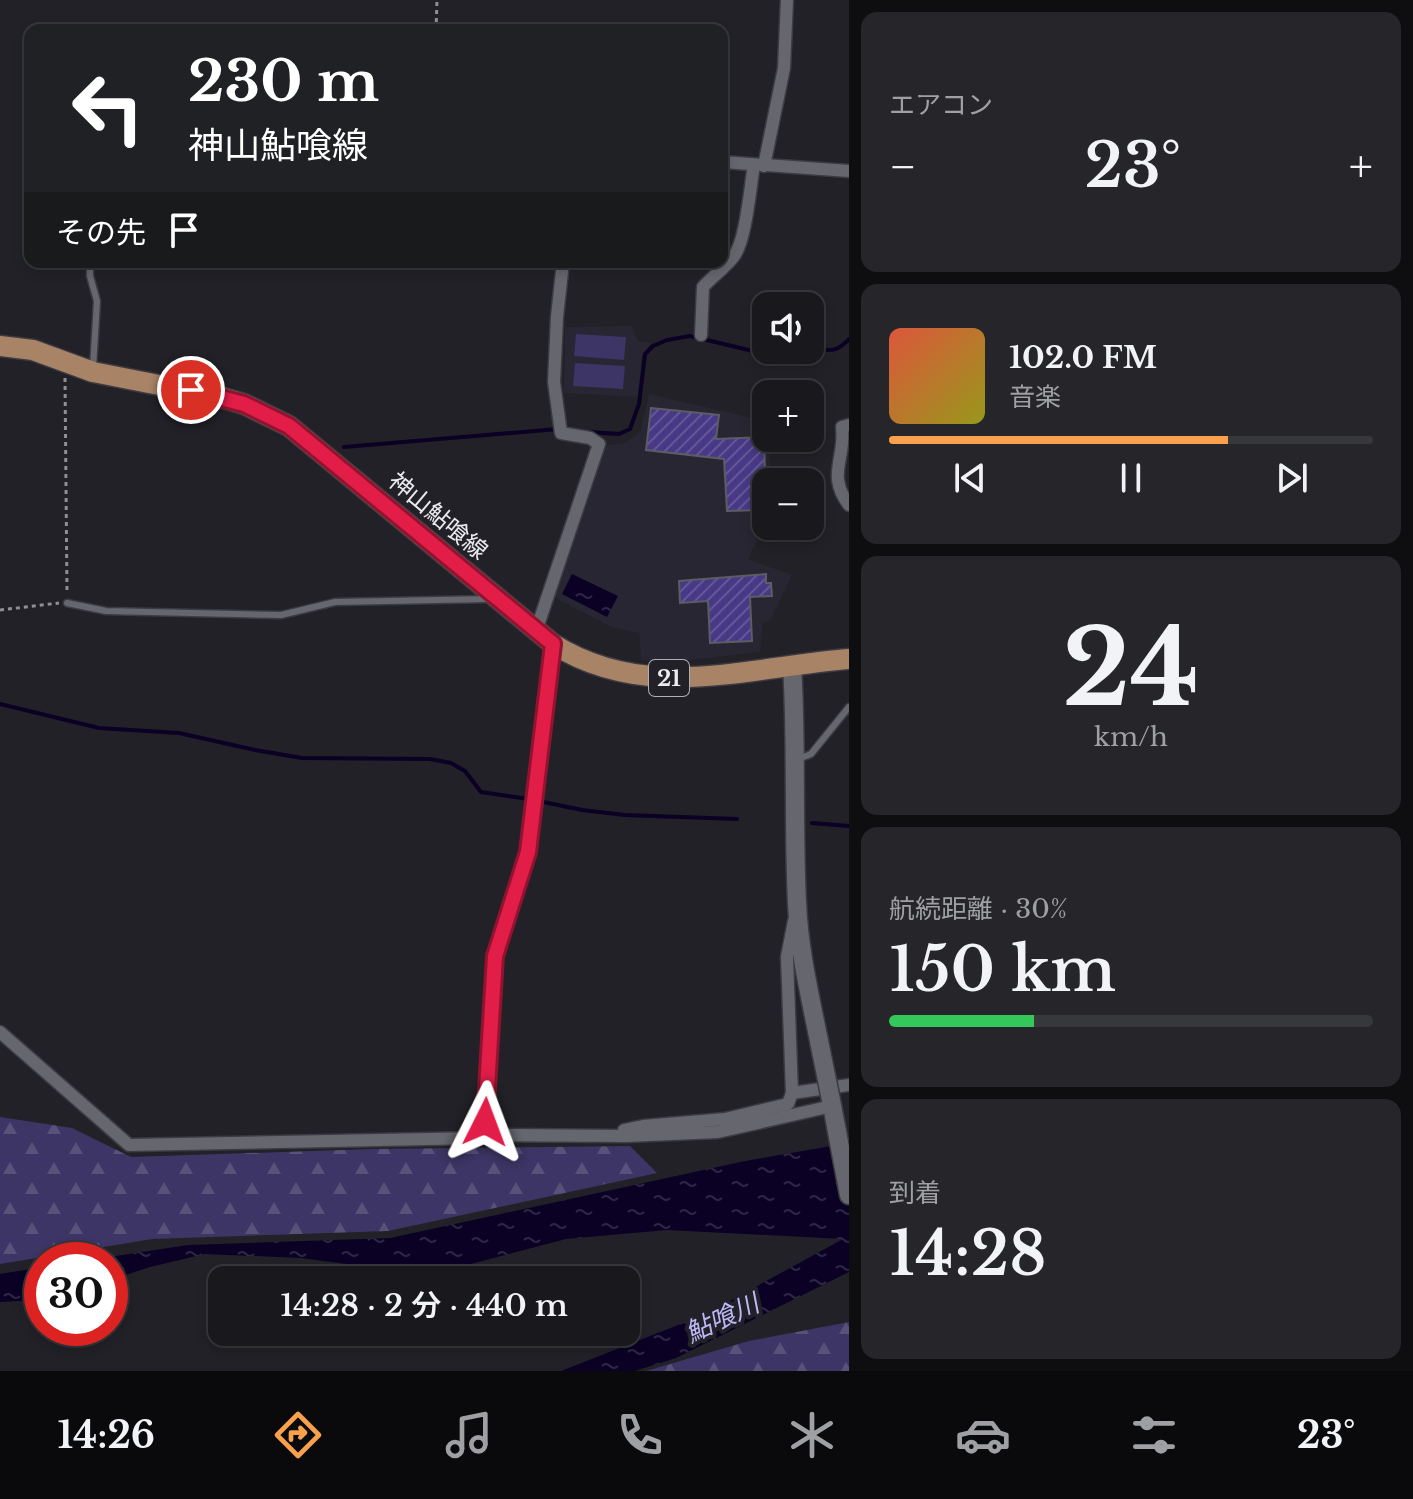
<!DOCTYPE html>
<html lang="ja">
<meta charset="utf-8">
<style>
:root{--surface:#19191d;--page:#26262a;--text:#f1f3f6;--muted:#9fa0a4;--line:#37383b;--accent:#f9a04d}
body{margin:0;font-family:"Libre Baskerville","Noto Sans JP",serif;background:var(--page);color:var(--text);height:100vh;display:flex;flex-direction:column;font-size:30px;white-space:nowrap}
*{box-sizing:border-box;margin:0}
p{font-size:26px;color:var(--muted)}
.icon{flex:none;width:44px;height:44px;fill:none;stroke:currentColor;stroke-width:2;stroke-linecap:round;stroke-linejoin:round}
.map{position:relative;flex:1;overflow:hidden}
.side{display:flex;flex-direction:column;gap:12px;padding:12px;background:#0e0e10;width:564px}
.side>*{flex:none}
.guide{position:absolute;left:24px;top:24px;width:704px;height:244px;border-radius:16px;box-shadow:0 4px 12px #0003,0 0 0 2px var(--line);background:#202124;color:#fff;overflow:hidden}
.tools{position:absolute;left:752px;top:292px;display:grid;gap:16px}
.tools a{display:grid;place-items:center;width:72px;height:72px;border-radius:16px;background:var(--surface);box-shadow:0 4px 12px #0003,0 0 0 2px var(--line);font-size:40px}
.speed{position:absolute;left:24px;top:1242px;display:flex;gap:16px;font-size:40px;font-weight:700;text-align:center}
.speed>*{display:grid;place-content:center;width:104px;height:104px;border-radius:50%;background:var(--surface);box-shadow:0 4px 12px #0003,0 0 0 2px var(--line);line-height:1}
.speed .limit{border:12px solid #d22;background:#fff;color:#111}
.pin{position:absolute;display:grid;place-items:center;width:68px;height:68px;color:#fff;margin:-34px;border:4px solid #fff;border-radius:50%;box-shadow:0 2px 8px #0007}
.me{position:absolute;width:88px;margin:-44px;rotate:3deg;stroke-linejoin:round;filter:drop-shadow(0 0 6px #0008)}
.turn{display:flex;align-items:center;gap:28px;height:168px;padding:0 32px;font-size:36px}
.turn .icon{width:104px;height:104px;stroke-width:2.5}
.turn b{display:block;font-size:56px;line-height:68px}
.then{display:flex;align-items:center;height:76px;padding:0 32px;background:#0003;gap:16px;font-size:30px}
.big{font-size:60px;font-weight:600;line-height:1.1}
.side .card{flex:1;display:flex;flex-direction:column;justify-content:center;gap:12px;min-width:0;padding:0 28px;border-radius:16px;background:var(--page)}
.side .dial{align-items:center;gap:0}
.dial b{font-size:104px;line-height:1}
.song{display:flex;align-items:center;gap:24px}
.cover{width:96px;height:96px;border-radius:12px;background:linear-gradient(135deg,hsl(10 70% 55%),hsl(60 70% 35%))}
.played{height:8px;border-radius:4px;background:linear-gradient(90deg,var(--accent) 70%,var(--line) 70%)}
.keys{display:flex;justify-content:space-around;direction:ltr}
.heat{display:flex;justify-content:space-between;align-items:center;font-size:44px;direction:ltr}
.charge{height:12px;border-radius:6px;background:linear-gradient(90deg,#34c759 30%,var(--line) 0)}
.trip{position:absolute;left:208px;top:1266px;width:432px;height:80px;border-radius:16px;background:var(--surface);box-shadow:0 4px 12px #0003,0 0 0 2px var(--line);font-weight:600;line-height:80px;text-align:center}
.tabs{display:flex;height:128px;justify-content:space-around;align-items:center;background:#0a0a0c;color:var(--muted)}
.tabs .icon{width:56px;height:56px}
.tabs .active{color:var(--accent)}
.tabs b{font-size:36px;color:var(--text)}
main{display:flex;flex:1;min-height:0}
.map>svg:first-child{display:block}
.built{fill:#272632}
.grass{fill:#3c3565}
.forest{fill:url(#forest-firs)}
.water{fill:url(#water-ripples)}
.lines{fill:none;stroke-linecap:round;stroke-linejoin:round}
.stream{stroke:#0a0125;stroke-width:4}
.building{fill:url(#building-hatch);stroke:#5c5c63;stroke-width:2}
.lane-casing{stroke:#3c3b41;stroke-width:9}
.street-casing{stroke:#3c3b41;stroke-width:15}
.secondary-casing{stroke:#3c3b41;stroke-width:21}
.primary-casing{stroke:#3c3b41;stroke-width:23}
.path{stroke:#8f8f94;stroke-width:3;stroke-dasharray:4 4;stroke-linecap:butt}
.lane{stroke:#66666e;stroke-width:6}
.street{stroke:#66666e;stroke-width:12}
.secondary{stroke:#66666e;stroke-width:18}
.primary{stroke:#a98366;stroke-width:20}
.secondary-bridge-casing{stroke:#3c3b41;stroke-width:21;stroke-linecap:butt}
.secondary-bridge{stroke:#66666e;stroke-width:18}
.route-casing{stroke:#92132f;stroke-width:20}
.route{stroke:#e11d48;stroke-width:14}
.labels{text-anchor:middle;stroke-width:8;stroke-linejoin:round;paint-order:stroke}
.shield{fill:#212127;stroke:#aeaeb3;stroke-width:2}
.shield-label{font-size:22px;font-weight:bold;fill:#eaeaef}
.street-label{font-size:24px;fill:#eaeaef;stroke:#212127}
.water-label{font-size:26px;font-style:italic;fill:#beb8f9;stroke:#212127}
</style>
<main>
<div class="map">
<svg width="849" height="1371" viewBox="0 0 849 1371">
<defs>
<pattern id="forest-firs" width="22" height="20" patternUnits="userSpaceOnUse" patternTransform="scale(2)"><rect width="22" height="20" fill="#3c3565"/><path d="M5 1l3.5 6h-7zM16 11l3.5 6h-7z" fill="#58527b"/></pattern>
<pattern id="water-ripples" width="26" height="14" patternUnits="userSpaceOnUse" patternTransform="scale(2)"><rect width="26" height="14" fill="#0a0125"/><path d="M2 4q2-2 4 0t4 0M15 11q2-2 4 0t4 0" fill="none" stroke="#2e2645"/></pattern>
<pattern id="building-hatch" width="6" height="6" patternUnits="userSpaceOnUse" patternTransform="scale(2)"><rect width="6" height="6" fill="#483986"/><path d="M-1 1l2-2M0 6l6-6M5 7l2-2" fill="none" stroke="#635697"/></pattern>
</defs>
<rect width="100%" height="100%" fill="#212127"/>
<!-- built -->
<g class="built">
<polygon points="631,326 638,341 651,343 641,359 640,397 564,393 565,327"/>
<polygon points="649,394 766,421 766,438 769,438 770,482 766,482 766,521 748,559 792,575 770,621 763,622 760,652 689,660 641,660 639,633 611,627 552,596 597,459 608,445 625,443 640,432"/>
</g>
<!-- grass -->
<g class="grass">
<polygon points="576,334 626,337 624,360 574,356"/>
<polygon points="575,363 625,366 623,389 573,386"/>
</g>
<!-- forest -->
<g class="forest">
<polygon points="0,1117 72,1128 131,1157 372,1149 630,1146 657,1173 388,1231 152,1239 0,1264"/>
<polygon points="849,1322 849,1371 646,1371 749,1341"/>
</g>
<!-- water -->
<g class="water">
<polygon points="572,574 618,596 607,617 562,594"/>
<polygon points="849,1143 849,1272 676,1358 635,1371 561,1371 706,1314 843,1239 667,1230 566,1239 452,1269 376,1268 301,1258 205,1254 150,1267 110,1280 110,1260 89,1260 188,1245 390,1238 745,1161"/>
<polygon points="42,1267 42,1300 0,1302 0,1274"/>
</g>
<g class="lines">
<!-- stream -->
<g class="stream">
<path d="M 810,349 C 829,350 835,354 849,339"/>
<polyline points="590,432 619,434 630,429 639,404 645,354 653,346 667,340 690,336 757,352 768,350"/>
<polyline points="344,447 558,429"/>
<polyline points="0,704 99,728 179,733 255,750 302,758 430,759 451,763 465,771 481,792 529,799 582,810 625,815 737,819"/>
<polyline points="812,823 849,826"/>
</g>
</g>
<!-- building -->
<g class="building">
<polygon points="651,408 719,415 716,439 764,437 766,510 727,511 724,459 646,450"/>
<polygon points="766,574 766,583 771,583 772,596 750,597 752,641 710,643 708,601 680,603 679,581"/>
</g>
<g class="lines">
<!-- lane casing -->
<g class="lane-casing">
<g id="lane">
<polyline points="90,262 90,276 97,301 93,368"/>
<polyline points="67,603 106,611 281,615 335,602 489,599"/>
<polyline points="796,760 811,754 849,707"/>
</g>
</g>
<!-- street casing -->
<g class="street-casing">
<g id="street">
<polyline points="722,162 849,171"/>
<polyline points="764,166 784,68 787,0"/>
<path d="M 701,335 L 703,287 C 712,277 727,266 734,256 C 746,240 750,188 754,165"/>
<path d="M 849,425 L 842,427 C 846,459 826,475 849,505"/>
<polyline points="536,631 599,444 590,438 561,433 554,382 557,317 563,262"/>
<polyline points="0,1032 129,1145 478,1138 491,1135 627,1136 718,1132 832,1106"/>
<polyline points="792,1093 787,957 794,921"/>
<polyline points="624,1130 643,1126 725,1119 788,1104 792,1093 849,1085"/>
<polyline points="491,1135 485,1122 495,956 528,852 553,644"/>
</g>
</g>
<!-- secondary casing -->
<g class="secondary-casing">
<g id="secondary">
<path d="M 792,665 C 797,744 793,824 797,903 C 799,950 810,996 819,1041"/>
<polyline points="831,1100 849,1195"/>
</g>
</g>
<!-- primary casing -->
<g class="primary-casing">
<path id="primary" d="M 0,346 L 33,350 L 93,372 L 220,397 L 244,404 L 289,426 L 553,644 C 647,703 747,667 849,659"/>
</g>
<!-- path -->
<g class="path">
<polyline points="436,30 437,0"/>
<polyline points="65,378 67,594"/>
<polyline points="0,610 59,603"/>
</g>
<!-- lane -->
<use href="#lane" class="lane"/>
<!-- street -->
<use href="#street" class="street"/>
<!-- secondary -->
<use href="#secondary" class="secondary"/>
<!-- primary -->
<use href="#primary" class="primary"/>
<!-- secondary-bridge casing -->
<g class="secondary-bridge-casing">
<polyline id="secondary-bridge" points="819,1041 831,1100"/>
</g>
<!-- secondary-bridge -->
<use href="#secondary-bridge" class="secondary-bridge"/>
</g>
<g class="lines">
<!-- route casing -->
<g class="route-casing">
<polyline id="route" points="191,390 244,404 289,426 553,644 528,852 495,956 485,1122"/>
</g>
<!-- route -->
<use href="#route" class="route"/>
</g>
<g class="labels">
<!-- shield labels -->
<rect class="shield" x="649" y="660" width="40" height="36" rx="6"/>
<g class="shield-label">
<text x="669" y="686">21</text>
</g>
<!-- street labels -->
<g class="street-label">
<text transform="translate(438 516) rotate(40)" y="8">神山鮎喰線</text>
</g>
<!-- water labels -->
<g class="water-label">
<text transform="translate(722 1318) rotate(-25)" y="9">鮎喰川</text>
</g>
</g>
</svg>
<div class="tools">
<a><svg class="icon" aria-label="sound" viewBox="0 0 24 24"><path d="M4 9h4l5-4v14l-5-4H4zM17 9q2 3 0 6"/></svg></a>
<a>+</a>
<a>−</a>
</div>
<div class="speed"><div class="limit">30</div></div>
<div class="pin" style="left:191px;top:390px;background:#d93025"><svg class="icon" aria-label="arrive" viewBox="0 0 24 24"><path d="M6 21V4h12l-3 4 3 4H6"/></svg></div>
<svg class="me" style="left:485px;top:1122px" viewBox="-20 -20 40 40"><path d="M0-17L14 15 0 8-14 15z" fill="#e11d48" stroke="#fff" stroke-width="4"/></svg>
<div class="trip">14:28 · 2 分 · 440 m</div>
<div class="guide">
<div class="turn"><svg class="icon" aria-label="left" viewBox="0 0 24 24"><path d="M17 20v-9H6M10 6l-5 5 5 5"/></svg><div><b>230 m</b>神山鮎喰線</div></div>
<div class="then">その先<svg class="icon" aria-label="arrive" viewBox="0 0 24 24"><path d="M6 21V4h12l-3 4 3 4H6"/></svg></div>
</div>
</div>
<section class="side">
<div class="card"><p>エアコン</p>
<div class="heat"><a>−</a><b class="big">23°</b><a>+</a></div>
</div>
<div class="card">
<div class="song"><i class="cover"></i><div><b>102.0 FM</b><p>音楽</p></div></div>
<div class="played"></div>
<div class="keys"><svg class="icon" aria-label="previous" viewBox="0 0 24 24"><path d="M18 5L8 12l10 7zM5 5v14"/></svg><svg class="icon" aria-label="pause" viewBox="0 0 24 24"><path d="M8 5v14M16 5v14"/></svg><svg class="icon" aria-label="next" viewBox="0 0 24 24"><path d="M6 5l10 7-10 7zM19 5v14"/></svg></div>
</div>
<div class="card dial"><b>24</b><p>km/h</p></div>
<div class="card"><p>航続距離 · 30%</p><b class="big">150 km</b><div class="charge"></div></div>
<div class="card"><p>到着</p><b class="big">14:28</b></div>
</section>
</main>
<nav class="tabs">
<b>14:26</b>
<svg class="icon active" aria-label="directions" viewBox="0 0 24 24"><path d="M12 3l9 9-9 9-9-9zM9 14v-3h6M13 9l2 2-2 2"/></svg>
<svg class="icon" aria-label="music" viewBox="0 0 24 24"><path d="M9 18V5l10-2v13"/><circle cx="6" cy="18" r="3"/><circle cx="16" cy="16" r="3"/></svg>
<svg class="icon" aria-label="phone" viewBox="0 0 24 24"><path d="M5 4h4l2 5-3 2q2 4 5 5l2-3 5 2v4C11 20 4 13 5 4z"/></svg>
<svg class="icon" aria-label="climate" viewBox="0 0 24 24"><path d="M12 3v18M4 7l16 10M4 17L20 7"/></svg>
<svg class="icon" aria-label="car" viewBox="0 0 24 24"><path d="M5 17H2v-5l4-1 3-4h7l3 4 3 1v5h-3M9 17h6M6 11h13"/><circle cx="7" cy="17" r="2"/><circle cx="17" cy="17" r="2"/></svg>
<svg class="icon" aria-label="filters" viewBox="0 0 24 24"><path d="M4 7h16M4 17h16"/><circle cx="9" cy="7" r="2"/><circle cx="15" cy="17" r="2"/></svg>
<b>23°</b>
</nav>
